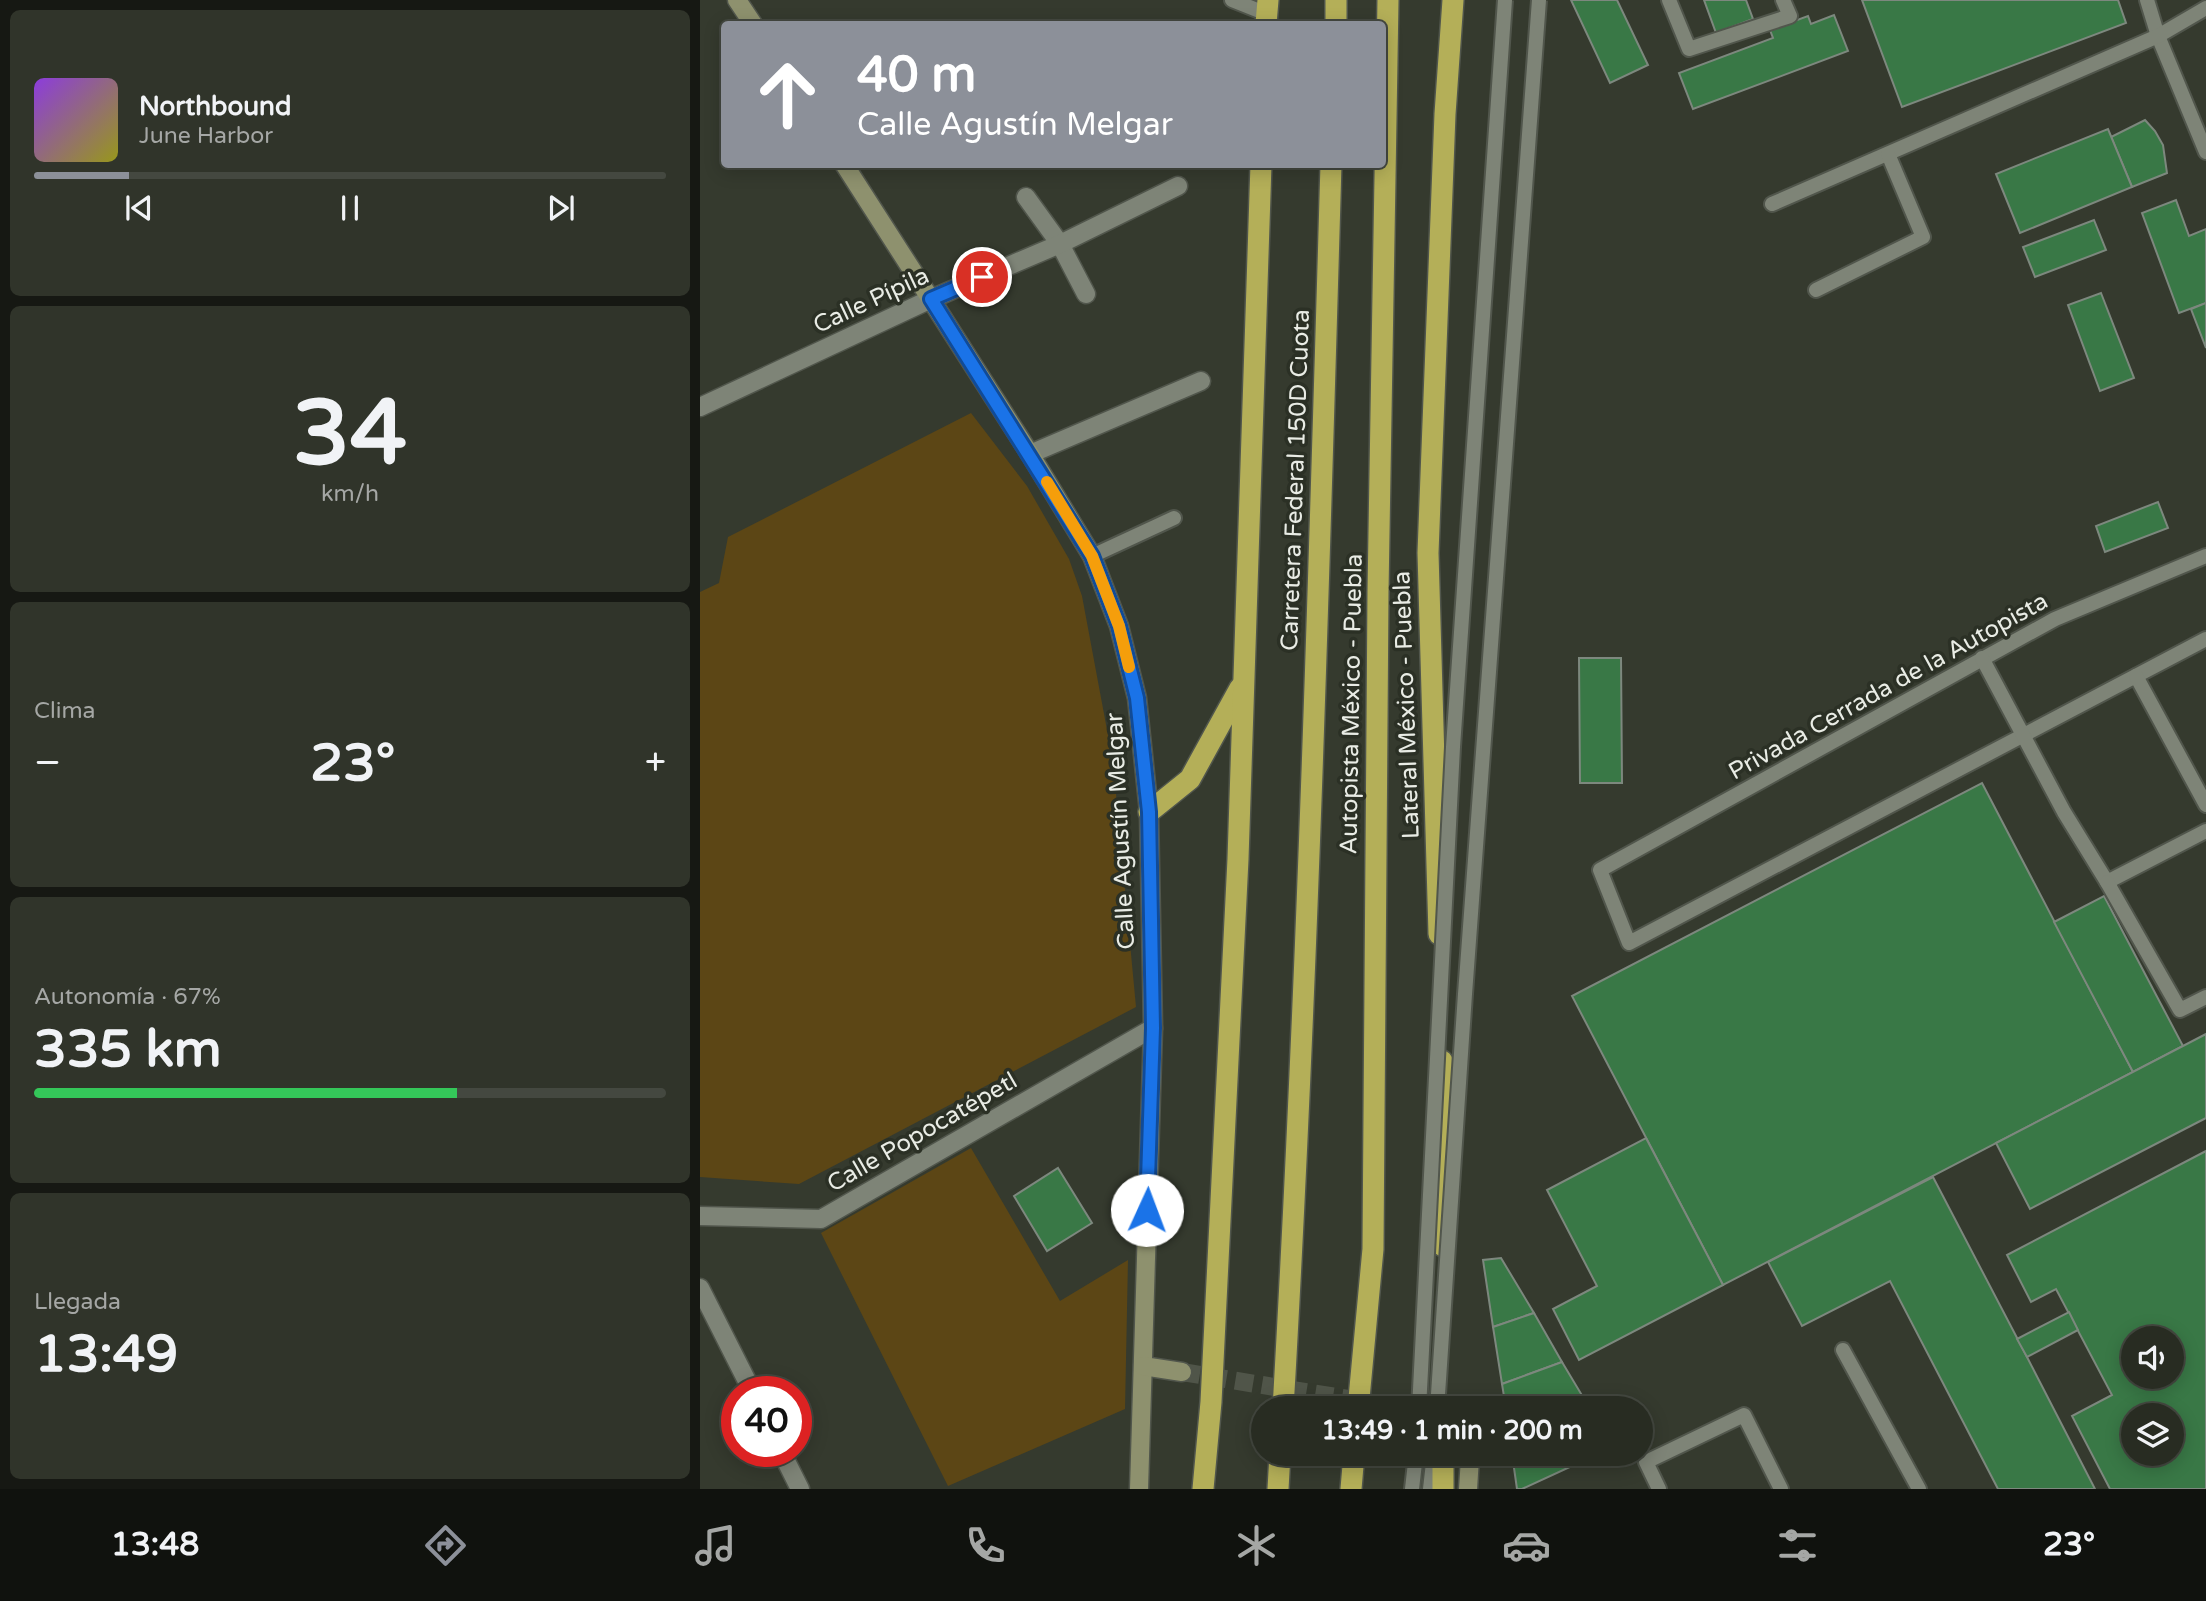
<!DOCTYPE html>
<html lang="es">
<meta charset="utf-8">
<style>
:root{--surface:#282c22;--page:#30342a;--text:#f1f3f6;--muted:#a5a7a5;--line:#444840;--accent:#8c9099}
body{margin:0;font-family:"Varela Round",sans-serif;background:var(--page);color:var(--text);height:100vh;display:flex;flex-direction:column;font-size:26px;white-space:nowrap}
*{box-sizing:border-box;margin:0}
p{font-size:23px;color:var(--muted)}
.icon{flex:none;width:38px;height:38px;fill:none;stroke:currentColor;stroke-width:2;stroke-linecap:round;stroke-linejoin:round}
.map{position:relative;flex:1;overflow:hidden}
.panel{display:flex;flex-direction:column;gap:10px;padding:10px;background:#161813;width:700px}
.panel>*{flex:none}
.guide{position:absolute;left:21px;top:21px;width:665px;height:147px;border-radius:7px;box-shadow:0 4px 18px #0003,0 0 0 2px var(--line);background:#8c9099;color:#fff;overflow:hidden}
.controls{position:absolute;left:1421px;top:1326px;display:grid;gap:14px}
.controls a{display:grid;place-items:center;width:63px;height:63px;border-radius:50%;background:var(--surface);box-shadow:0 4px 18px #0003,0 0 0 2px var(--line);font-size:35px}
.speed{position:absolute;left:21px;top:1376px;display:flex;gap:14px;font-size:35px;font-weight:700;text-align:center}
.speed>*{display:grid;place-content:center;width:91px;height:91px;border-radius:50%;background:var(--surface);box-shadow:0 4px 18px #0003,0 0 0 2px var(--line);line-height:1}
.speed .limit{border:10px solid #d22;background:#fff;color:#111}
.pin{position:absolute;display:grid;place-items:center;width:60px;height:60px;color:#fff;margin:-30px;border:4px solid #fff;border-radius:50%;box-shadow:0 2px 7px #0007}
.me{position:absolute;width:77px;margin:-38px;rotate:2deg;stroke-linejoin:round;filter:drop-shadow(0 0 5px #0008)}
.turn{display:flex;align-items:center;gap:24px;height:147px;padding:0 21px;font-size:32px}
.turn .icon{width:91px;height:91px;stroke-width:2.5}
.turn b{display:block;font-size:49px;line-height:60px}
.big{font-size:52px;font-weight:700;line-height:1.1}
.panel .widget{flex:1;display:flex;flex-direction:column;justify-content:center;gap:10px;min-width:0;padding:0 24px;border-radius:10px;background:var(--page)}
.panel .dial{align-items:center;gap:0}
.dial b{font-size:91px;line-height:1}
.song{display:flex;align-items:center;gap:21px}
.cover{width:84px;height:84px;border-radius:10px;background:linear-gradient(135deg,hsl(270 70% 55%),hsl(60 70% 35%))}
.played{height:7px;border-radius:4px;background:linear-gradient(90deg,var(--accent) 15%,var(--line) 15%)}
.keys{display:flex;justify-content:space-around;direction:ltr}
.heat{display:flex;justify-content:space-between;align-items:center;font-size:38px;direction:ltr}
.charge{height:10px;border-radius:5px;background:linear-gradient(90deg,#34c759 67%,var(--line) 0)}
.trip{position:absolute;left:551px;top:1396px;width:402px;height:70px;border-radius:35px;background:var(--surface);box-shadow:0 4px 18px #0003,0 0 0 2px var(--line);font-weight:700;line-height:70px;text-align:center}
.dock{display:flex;height:112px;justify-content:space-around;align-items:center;background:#10120e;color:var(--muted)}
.dock .icon{width:49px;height:49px}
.dock .active{color:var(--accent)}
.dock b{font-size:32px;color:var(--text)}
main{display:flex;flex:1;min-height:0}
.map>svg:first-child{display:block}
.green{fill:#5c4615}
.building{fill:#397846;stroke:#7d887e;stroke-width:2;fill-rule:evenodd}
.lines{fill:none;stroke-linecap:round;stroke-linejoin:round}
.secondary-tunnel{stroke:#505549;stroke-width:18;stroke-dasharray:18 9;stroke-linecap:butt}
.lane-casing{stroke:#51564c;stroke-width:18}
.street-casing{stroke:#51564c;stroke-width:21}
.secondary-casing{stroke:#51564c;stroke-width:21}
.highway-casing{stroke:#51564c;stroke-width:24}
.lane{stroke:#7e8477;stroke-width:14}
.street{stroke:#7e8477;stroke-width:18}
.secondary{stroke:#8e916e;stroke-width:18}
.highway{stroke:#b4af58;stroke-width:21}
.lane-bridge-casing{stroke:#51564c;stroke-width:18;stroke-linecap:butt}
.lane-bridge{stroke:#7e8477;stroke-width:14}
.route-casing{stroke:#114b97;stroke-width:18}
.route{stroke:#1a73e8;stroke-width:12}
.slow{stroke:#f59e0b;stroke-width:12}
.labels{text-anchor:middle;stroke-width:7;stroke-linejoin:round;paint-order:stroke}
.street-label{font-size:24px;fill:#e9ece5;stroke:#2b3025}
</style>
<main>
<section class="panel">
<div class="widget">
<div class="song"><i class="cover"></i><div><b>Northbound</b><p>June Harbor</p></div></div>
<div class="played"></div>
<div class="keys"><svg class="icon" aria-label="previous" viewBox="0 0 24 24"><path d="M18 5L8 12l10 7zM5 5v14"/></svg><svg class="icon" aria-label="pause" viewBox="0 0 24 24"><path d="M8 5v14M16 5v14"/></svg><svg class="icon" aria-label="next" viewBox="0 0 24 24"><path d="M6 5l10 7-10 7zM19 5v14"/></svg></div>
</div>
<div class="widget dial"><b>34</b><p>km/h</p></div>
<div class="widget"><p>Clima</p>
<div class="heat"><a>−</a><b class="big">23°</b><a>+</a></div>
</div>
<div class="widget"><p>Autonomía · 67%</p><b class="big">335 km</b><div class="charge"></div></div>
<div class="widget"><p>Llegada</p><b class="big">13:49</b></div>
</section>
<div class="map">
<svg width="1506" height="1489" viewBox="0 0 1506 1489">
<rect width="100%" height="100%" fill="#353a2e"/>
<!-- green -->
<g class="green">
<polygon points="271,413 327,486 369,559 382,596 413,762 436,1007 99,1184 0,1177 0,592 19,583 28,537"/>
<polygon points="271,1148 360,1301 428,1260 425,1409 248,1486 121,1233"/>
</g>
<!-- building -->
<g class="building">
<polygon points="871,0 917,0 948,65 910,83"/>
<polygon points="1004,0 1046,0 1053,19 1016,33"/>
<polygon points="1162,0 1418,0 1426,23 1202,107"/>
<polygon points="1134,15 1148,51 993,109 979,73 1073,38 1070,30 1108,16 1111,24"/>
<polygon points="1445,120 1455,131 1463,145 1467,173 1432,187 1411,137"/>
<polygon points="1408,129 1432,187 1320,233 1296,174"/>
<polygon points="1476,200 1489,236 1506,229 1506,303 1479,313 1442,213"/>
<polygon points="1394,220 1406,250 1335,277 1323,247"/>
<polygon points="1401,293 1434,378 1400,391 1368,305"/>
<polygon points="1506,303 1506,348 1491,309"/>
<polygon points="1458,502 1468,528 1405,552 1396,526"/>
<polygon points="879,658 921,658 922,783 880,783"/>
<polygon points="1282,783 1433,1072 1023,1285 872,996"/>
<polygon points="1404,896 1483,1046 1433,1072 1354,922"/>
<polygon points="1506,1034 1506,1118 1330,1209 1296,1143"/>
<polygon points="946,1138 1023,1285 879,1360 853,1309 897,1286 847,1190"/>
<path d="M 1506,1151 L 1506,1489 L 1410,1489 L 1372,1416 L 1412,1395 L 1356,1289 L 1331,1302 L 1307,1255 ZM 1433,1339 L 1472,1339 L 1472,1377 L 1433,1377 ZM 1433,1416 L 1472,1416 L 1472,1454 L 1433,1454 Z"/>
<polygon points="358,1168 392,1223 347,1251 314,1196"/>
<polygon points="1233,1177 1327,1357 1395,1489 1298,1489 1190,1281 1102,1326 1068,1262"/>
<polygon points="801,1258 834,1313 793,1327 783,1260"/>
<polygon points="1369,1312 1378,1330 1327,1357 1317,1339"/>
<polygon points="834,1313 862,1362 802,1384 793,1327"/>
<polygon points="862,1362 886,1402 873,1409 806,1409 802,1384"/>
<polygon points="812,1454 898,1454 822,1489 817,1489"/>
</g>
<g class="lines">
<!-- secondary-tunnel -->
<polyline class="secondary-tunnel" points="482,1372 710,1409"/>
<!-- lane casing -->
<g class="lane-casing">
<g id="lane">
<polyline points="532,0 567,14"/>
<polyline points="969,0 989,49 1090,16 1083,0"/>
<polyline points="1447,0 1458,36 1506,152"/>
<polyline points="1072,204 1458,36 1506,8"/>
<polyline points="1116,290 1223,237 1188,154"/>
<polyline points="392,556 474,518"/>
<polyline points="1506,556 1355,619 900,870 929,943 1506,639"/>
<polyline points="1282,658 1364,812 1407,882 1506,831"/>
<polyline points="1436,676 1506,805"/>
<polyline points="1407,882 1480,1010 1506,997"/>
<polyline points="1143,1350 1219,1489"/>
<polyline points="712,1489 716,1454"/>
<polyline points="730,1489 734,1454"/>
<polyline points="959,1489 946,1462 1044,1415 1081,1489"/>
</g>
</g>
<!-- street casing -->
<g class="street-casing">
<g id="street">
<polyline points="326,197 360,244 386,294"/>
<polyline points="0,407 231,299 360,244 478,186"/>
<polyline points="330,454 501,381"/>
<polyline points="0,1216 121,1219 453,1028"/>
<polyline points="0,1288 52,1391"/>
<polyline points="81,1451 100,1489"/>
</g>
</g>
<!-- secondary casing -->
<g class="secondary-casing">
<g id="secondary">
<polyline points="37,0 53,24"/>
<polyline points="144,164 330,454 392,556 419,626 437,698 449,812 453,1028 439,1489"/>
<polyline points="443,1366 482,1372"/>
<polyline points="768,1489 770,1458 769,1454"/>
</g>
</g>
<!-- highway casing -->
<g class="highway-casing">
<g id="highway">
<polyline points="566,24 568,0"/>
<polyline points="636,24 636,0"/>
<polyline points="449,812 490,779 540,688"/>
<polyline points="739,934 728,553 745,114 753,0"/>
<polyline points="742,1061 743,1246"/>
<path d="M 583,1409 C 607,994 619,579 631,164"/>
<polyline points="658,1409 673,1249 678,592 688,0"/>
<polyline points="503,1489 511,1402 538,859 561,164"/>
<polyline points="578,1489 580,1454"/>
<polyline points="651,1489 654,1454"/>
<polyline points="743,1489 743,1454"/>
</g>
</g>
<!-- lane -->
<use href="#lane" class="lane"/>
<!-- street -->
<use href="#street" class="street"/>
<!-- secondary -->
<use href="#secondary" class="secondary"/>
<!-- highway -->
<use href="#highway" class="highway"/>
<!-- lane-bridge casing -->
<g class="lane-bridge-casing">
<g id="lane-bridge">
<polyline points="719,1409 753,747 805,0"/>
<polyline points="737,1409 765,994 839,0"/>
</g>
</g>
<!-- lane-bridge -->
<use href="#lane-bridge" class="lane-bridge"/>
</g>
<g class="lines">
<!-- route casing -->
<g class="route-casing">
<polyline id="route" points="282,277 231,299 392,556 419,626 437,698 449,812 453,1028 447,1210"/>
</g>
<!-- route -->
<use href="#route" class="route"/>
<!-- slow -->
<polyline class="slow" points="347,482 392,556 419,626 429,667"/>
</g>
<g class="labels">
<!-- street labels -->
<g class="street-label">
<text transform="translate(171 300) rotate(-25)" y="8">Calle Pípila</text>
<text transform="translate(595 480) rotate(-88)" y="8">Carretera Federal 150D Cuota</text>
<text transform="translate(1188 686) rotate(-29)" y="8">Privada Cerrada de la Autopista</text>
<text transform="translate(651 704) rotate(-89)" y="8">Autopista México - Puebla</text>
<text transform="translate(706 705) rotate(-92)" y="8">Lateral México - Puebla</text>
<text transform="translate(420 831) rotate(-93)" y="8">Calle Agustín Melgar</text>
<text transform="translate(222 1132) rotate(-30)" y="8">Calle Popocatépetl</text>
</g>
</g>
</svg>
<div class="controls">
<a><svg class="icon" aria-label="sound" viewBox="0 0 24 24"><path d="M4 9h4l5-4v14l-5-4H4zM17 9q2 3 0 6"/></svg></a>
<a><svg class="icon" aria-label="layers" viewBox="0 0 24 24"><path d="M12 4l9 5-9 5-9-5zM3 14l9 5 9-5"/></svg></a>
</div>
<div class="speed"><div class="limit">40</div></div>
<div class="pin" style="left:282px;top:277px;background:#d93025"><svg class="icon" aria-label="arrive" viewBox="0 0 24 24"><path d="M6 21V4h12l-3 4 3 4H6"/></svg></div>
<svg class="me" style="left:447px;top:1210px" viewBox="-20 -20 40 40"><circle r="19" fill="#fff"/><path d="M0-13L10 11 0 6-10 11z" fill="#1a73e8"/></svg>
<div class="trip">13:49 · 1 min · 200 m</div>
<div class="guide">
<div class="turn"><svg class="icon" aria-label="ahead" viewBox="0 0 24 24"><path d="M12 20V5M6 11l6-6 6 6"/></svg><div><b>40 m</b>Calle Agustín Melgar</div></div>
</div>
</div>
</main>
<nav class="dock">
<b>13:48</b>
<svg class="icon active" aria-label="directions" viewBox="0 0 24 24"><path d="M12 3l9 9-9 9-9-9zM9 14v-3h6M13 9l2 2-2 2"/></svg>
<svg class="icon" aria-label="music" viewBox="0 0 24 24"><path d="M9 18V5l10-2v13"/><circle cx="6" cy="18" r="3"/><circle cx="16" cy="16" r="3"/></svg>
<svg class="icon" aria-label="phone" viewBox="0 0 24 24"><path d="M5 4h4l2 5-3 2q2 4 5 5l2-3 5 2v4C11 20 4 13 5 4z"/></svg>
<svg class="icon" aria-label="climate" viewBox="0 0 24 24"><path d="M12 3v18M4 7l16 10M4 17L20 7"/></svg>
<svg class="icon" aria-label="car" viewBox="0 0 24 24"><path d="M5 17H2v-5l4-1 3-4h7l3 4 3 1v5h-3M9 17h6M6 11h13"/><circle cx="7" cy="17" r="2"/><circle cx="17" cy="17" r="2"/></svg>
<svg class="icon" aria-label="filters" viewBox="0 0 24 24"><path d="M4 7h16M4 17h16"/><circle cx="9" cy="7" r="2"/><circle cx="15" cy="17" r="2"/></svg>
<b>23°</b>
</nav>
